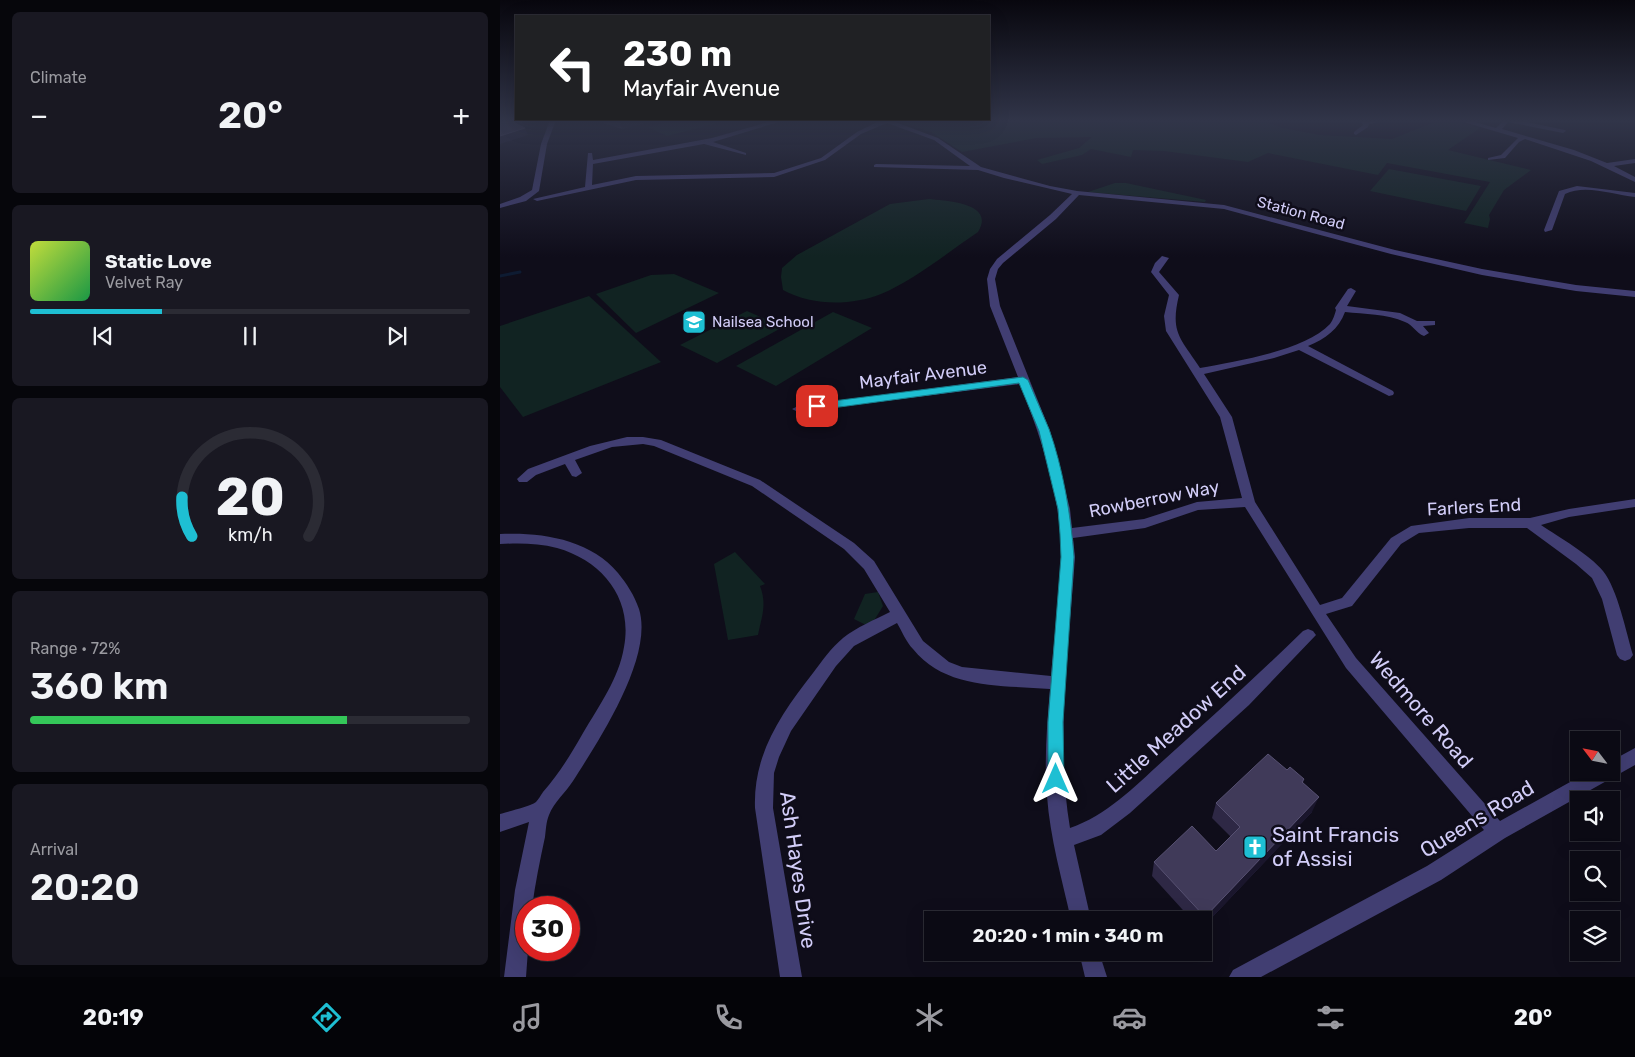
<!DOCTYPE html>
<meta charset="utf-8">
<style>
:root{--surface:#0b0a14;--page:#191822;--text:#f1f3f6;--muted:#9a9aa0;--line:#2b2b34;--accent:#1ebfd3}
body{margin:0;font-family:Rubik,sans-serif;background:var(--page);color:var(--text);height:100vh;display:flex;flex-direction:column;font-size:19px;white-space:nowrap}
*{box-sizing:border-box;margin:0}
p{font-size:16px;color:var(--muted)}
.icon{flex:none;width:28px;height:28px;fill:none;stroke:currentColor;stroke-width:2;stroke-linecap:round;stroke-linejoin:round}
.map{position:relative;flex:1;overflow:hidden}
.sheet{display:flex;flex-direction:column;gap:12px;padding:12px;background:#06060b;width:500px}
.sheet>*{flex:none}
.banner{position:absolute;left:15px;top:15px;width:475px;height:105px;border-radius:0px;box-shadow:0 5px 20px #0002,0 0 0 1px var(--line);background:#202124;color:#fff;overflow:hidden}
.needle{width:32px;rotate:302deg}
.fabs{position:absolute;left:1070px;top:731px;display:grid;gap:10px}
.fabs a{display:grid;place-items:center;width:50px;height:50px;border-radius:0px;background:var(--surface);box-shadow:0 5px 20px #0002,0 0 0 1px var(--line);font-size:25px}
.speed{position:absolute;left:15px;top:896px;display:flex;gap:10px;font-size:25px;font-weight:700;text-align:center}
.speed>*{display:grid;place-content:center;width:65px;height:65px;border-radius:50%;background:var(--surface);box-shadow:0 5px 20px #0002,0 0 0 1px var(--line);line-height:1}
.speed .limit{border:8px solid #d22;background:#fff;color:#111}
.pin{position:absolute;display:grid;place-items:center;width:42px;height:42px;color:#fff;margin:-21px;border-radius:10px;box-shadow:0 2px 8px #0006}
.me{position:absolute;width:55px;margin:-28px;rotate:0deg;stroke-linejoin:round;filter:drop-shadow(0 0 4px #0008)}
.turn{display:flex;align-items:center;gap:18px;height:105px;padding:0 25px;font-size:22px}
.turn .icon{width:65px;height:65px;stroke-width:2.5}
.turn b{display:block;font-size:35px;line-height:42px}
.big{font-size:38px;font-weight:600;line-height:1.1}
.sheet .tile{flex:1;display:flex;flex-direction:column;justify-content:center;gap:8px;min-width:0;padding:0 18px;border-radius:8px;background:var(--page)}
.sheet .dial{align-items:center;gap:0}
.dial svg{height:130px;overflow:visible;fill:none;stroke:var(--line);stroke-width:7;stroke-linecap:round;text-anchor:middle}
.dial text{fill:var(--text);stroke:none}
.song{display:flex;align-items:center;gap:15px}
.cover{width:60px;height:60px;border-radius:8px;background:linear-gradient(135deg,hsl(70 70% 55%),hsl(140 70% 35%))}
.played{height:5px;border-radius:2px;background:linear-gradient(90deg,var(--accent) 30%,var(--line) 30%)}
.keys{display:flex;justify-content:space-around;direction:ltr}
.heat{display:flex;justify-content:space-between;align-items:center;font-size:28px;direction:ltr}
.charge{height:8px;border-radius:4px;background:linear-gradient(90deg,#34c759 72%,var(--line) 0)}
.trip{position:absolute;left:424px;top:911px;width:288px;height:50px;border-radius:0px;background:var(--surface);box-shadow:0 5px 20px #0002,0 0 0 1px var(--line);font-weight:600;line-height:50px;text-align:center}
.tab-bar{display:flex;height:80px;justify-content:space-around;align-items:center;background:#040408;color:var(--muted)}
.tab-bar .icon{width:35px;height:35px}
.tab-bar .on{color:var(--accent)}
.tab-bar b{font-size:22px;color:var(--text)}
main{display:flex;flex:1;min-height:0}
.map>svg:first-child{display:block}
.green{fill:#112322}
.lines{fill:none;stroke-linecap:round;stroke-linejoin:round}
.stream{stroke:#0e1b32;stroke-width:3}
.minor{fill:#413e72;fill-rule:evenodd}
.wall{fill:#2e2845}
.shaded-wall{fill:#1a162c}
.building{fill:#403a59;stroke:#575172}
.route{fill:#1ebfd3;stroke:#147c89}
.labels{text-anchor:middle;stroke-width:5;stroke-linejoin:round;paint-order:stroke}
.far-street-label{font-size:15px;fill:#d2cdf8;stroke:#0f0d1a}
.far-poi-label{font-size:15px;fill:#d2cdf8;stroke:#0f0d1a;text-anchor:start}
.street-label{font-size:18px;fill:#d2cdf8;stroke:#0f0d1a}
.near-street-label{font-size:21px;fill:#d2cdf8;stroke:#0f0d1a}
.near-poi-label{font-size:21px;fill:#d2cdf8;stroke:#0f0d1a;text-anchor:start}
</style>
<main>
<section class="sheet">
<div class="tile"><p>Climate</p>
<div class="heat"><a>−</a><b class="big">20°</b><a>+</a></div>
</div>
<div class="tile">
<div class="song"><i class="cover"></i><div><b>Static Love</b><p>Velvet Ray</p></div></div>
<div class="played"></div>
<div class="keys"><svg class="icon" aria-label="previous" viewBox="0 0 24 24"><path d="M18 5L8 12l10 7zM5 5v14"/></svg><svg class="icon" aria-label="pause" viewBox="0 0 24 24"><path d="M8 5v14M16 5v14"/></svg><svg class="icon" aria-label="next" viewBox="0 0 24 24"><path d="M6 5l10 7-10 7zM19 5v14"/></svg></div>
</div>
<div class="tile dial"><svg viewBox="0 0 100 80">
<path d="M14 69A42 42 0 1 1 86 69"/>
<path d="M14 69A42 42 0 0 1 8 45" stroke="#1ebfd3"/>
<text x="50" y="56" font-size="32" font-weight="700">20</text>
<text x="50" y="72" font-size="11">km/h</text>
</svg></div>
<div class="tile"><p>Range · 72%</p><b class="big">360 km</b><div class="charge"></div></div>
<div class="tile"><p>Arrival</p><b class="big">20:20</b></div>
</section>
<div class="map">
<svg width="1135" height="977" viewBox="0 0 1135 977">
<rect width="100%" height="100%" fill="#0f0d1a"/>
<!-- green -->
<g class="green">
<polygon points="169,120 229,120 167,136 148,127 171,121"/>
<polygon points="393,120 760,120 783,128 820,135 892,139 940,120 952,120 980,128 948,150 1031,170 1004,190 989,215 990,219 988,228 964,223 990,182 887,163 878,175 768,153 748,162 664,151 633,150 631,157 591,149 582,155 542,164 537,160 579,148 592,137 536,138 462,152 431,132"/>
<polygon points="889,169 981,186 966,211 870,191"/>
<polygon points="615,183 626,183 706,200 705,202 588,192"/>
<path d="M 429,199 C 447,201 496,203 478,232 C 450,251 411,282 381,294 C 351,306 312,306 283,290 L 281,277 L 282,268 L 297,255 L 390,204 Z"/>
<polygon points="174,274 219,293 136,333 96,294 151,275"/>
<polygon points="89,296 161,362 23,417 0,387 0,326"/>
<polygon points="247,311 283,327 217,363 180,345"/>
<polygon points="333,312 372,328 276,386 236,366"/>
<path d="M 235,552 L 265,584 L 260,586 C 267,604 262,616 258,635 L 228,640 L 214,564 Z"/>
<polygon points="378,592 383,606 375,619 366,625 354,619 365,594"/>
</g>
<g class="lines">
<!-- stream -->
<polyline class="stream" points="0,276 20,272"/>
<!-- minor -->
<g class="minor">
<polygon points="50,120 56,120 47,144 39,191 26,201 0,208 0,204 20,197 32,190 41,144"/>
<path d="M 275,120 L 285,120 L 213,142 L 246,153 L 246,155 L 204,144 L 93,164 L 92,185 L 136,176 L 274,173 L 321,158 L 357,132 L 381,120 L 390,120 L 438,138 L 481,167 L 550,186 L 577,191 L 724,205 L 895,250 L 982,269 L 1076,285 L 1135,291 L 1135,297 L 1076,291 L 982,275 L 891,254 L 724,209 L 579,195 L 556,219 L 503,263 L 498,269 L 495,279 L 500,306 L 550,431 L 570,509 L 572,528 L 644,519 L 697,502 L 742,498 L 720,417 L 666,331 L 664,316 L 669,295 L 651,272 L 655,263 L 662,256 L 669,258 L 659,272 L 679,295 C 670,333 680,337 700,368 C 736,361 805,351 830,324 C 833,320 835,314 836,310 L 835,308 L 848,289 L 851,288 L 856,291 L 847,306 L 900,313 L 917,321 L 935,321 L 935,325 L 923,326 L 929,333 L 924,336 C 916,333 913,325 905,322 C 887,314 864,314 845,312 C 839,329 825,339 808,346 L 893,391 L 894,393 L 893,395 L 889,396 L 799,350 L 774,358 L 704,374 L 732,417 L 755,502 L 820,605 L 842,598 L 891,538 L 911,526 L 969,518 L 1030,518 L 1069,509 L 1135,499 L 1135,507 L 1069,517 L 1041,525 C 1060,538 1089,554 1103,571 C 1118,590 1126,632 1133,655 L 1130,659 L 1125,661 L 1120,659 L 1117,655 L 1102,599 L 1092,578 L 1076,564 L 1027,528 L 969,528 L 919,533 L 901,544 L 852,606 L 826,614 L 856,658 L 1000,821 L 1088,772 L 1111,772 L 1111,761 L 1135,748 L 1135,765 L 1005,838 L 941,880 L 761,977 L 729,977 L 733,970 L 927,866 L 984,830 L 846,668 L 745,507 L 698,510 L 645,528 L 573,538 L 575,557 C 569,647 555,739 570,828 C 608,815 636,785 665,759 C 712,717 758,675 803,631 L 808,629 L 813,631 L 816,635 L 749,705 L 630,813 L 601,835 L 574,845 L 591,920 L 571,920 C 562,879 550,838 547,796 C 544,761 547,724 550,689 C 502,685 446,690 413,649 C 406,642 402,631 397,623 L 354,646 L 336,666 L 291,731 L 279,757 L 274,773 L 273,808 L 302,977 L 280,977 L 255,808 C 253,754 281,714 313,673 C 322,661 331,648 343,638 C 357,627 374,620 390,612 L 364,569 L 344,549 L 252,486 L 154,446 L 143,444 L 112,447 L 75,460 L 82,473 L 76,477 L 72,476 L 65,464 L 36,475 L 27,482 L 19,482 L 17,479 L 28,469 L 90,446 L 127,437 L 143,437 L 161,440 L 260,480 L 354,543 L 374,561 L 423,641 L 449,662 L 462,667 L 551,676 C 554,637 560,597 561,557 C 562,498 541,438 520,384 L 298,412 L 292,409 L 298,406 L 518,377 L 490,306 L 487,279 L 490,269 L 497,259 L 550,215 L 572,194 L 504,178 L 478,170 L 374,167 L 374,165 L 376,164 L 470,166 L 434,140 L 387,123 L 361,134 L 325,160 L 274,177 L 136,180 L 37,201 L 33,199 L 85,187 L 88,153 L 92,153 L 93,160 L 212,138 Z"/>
<polygon points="853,120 890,120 869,124 868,127 856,135 854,134 854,132 863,125 862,123"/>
<polygon points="957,120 968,120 996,128 1004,120 1017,120 1065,130 1066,131 1063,133 1008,122 1002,129 1074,150 1107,163 1135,159 1135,163 1114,166 1135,177 1135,182 1091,161 1025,139 1019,142 1005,158 988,160 988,158 1001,155 1018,138"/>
<path d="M 1077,186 L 1135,193 L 1135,197 C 1113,195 1086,184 1065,194 L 1052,230 L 1045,232 L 1044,230 L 1059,191 Z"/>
<path d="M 0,534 C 41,532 90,539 118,573 C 127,584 134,595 139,609 C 154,657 99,740 73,781 C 66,792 54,802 49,815 C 46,822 46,830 45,837 C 40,860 35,884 32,908 L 26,908 L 28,950 L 26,977 L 4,977 L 15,890 L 29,822 L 0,832 L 0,814 C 9,811 29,807 36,802 C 38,800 41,795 43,792 C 59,774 71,754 83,733 C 99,706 119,678 124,647 C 133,599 103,561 57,548 C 38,543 19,543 0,544 Z"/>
<polygon points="579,952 599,952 607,977 585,977"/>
</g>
</g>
<!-- wall -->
<g class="wall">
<polygon points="94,120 147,120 148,122 122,129"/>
<polygon points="787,770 804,779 803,783 812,812 702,928 702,920 692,920 652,876 654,862 716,851 731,837 712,818 716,803"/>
</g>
<!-- shaded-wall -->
<g class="shaded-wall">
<polygon points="119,120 147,120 148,122 122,129"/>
<polygon points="25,128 28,135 0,144 0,136"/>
<polygon points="819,797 812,812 702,928 702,924 705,917"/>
</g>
<!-- building -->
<g class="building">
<polygon points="0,120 9,120 25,128 0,136"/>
<polygon points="768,754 787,770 790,767 804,779 802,782 819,797 705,917 654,862 692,826 716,851 740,827 716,803"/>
</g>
<!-- sky -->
<linearGradient id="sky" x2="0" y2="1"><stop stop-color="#08070e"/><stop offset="0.47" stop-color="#313549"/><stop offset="1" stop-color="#313549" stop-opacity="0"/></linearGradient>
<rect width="1135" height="257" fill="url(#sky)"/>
<!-- route -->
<path class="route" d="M 523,377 L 528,380 C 535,396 542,413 549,429 C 563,468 571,516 574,557 L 563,722 L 564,779 L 561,785 L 556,787 L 550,785 L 548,779 L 548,722 L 561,557 L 560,534 L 558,509 L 539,431 L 519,383 L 317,410 L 312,406 L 317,403 Z"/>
<!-- icons -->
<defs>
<g id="school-square" transform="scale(1.25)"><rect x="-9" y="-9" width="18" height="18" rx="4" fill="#1ebfd3" stroke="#0f0d1a"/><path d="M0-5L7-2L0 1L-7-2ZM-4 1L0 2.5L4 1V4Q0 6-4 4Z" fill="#fff"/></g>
<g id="church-square" transform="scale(1.25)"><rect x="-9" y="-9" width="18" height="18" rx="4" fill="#1ebfd3" stroke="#0f0d1a"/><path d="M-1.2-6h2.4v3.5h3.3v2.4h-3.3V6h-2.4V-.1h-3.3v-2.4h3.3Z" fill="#fff"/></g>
</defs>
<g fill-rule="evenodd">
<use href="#school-square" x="194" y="322"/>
<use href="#church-square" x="755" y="847"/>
</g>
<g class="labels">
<!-- far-street labels -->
<g class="far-street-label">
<text transform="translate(801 213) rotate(15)" y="5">Station Road</text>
</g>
<!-- far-poi labels -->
<g class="far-poi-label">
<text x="212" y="327">Nailsea School</text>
</g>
<!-- street labels -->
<g class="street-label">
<text transform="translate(423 375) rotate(-7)" y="6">Mayfair Avenue</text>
<text transform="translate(654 499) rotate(-11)" y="6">Rowberrow Way</text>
<text transform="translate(974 507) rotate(-3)" y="6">Farlers End</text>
</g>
<!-- near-street labels -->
<g class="near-street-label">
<text transform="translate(921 710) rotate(49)" y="7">Wedmore Road</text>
<text transform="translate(676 729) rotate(-42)" y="7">Little Meadow End</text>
<text transform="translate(977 819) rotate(-31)" y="7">Queens Road</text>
<text transform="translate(298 870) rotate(82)" y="7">Ash Hayes Drive</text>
</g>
<!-- near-poi labels -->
<g class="near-poi-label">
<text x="772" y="842">Saint Francis<tspan x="772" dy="24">of Assisi</tspan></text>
</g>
</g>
</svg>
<div class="fabs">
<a><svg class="needle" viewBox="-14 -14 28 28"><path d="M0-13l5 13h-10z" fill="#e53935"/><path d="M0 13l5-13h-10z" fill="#9a9aa0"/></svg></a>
<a><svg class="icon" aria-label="sound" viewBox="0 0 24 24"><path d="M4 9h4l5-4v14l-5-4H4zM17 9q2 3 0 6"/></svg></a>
<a><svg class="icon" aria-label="search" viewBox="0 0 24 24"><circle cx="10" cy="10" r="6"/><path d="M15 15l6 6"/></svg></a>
<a><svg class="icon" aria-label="layers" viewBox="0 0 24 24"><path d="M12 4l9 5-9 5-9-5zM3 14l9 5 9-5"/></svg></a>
</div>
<div class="speed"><div class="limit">30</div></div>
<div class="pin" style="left:317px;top:406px;background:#d93025"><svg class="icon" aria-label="arrive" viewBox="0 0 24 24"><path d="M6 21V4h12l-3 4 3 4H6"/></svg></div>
<svg class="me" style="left:556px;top:779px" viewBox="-20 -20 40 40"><path d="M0-17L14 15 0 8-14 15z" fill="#1ebfd3" stroke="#fff" stroke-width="4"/></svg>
<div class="trip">20:20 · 1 min · 340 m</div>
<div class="banner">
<div class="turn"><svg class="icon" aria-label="left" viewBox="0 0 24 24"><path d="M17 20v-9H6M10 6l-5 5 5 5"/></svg><div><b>230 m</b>Mayfair Avenue</div></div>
</div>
</div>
</main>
<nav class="tab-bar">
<b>20:19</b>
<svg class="icon on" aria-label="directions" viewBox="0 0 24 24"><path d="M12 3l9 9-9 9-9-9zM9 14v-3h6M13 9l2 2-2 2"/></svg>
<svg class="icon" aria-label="music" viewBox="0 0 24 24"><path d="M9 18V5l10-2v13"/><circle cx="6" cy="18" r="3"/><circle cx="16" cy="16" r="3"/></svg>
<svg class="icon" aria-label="phone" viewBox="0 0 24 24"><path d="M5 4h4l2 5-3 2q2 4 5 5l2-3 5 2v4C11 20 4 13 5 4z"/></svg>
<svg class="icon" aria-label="climate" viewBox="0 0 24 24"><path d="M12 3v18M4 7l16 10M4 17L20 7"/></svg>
<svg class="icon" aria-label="car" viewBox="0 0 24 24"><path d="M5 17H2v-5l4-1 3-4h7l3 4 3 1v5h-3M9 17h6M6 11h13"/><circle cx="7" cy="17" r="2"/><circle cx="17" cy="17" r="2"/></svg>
<svg class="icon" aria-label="filters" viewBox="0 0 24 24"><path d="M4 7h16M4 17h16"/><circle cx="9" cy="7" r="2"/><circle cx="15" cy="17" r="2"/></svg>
<b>20°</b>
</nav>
